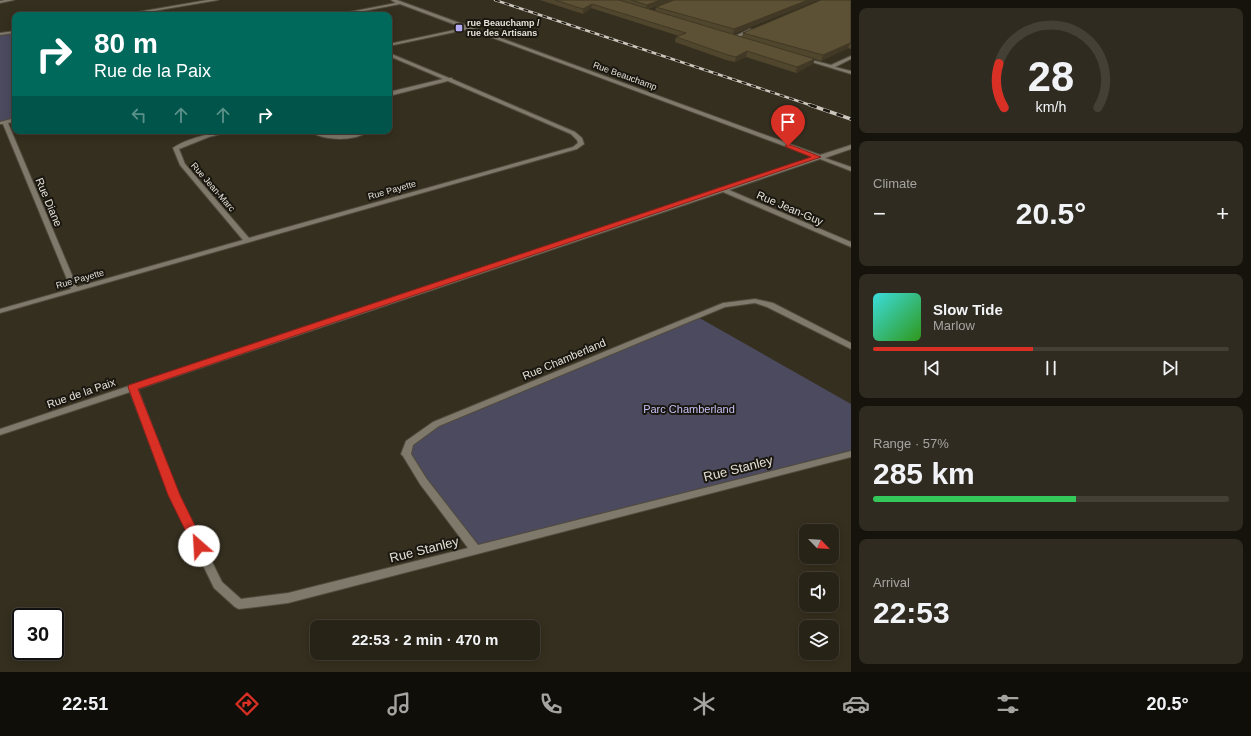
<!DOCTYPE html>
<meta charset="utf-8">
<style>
:root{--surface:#282317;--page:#302b20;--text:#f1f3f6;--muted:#a5a4a1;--line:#444036;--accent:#d93025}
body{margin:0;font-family:Arial,sans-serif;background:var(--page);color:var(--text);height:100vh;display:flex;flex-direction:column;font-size:15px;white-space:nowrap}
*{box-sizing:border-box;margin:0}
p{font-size:13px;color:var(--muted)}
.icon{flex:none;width:22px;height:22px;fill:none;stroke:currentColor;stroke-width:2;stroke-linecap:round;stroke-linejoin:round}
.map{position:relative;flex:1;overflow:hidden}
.drawer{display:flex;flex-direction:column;gap:8px;padding:8px;background:#16130d;width:400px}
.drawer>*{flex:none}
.guide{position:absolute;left:12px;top:12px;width:380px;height:122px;border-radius:8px;box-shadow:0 2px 10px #0003,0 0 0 1px var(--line);background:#00695c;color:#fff;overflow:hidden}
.needle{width:26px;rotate:115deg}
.buttons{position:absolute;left:799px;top:524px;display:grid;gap:8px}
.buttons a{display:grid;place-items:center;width:40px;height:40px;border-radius:8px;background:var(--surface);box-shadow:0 2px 10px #0003,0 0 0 1px var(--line);font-size:20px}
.speed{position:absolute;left:12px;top:608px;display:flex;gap:8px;font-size:20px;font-weight:700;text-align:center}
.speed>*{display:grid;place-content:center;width:52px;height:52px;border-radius:50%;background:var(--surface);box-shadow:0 2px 10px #0003,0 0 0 1px var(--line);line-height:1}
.speed .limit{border:2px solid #111;border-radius:6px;background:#fff;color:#111}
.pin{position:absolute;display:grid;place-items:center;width:34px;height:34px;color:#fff;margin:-41px -17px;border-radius:50% 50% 50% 0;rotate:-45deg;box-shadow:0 0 4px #0007}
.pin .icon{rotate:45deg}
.me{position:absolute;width:44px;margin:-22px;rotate:334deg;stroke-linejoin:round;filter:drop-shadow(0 0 3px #0008)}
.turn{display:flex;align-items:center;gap:14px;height:84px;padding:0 16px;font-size:18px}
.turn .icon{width:52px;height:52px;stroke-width:2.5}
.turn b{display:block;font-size:28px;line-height:34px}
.lanes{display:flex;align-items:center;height:38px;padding:0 16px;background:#0003;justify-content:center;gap:20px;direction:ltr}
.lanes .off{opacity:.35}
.big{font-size:30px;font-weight:800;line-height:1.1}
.drawer .tile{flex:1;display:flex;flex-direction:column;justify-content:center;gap:6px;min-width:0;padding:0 14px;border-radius:8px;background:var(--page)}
.drawer .dial{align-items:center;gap:0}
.dial svg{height:104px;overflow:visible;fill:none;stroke:var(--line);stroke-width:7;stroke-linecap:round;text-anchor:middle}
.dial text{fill:var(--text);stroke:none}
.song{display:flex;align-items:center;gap:12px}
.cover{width:48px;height:48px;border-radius:6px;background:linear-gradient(135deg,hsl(180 70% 55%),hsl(110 70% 35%))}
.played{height:4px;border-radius:2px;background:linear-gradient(90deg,var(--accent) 45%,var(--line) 45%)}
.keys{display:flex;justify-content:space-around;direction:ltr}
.heat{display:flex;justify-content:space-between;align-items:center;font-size:22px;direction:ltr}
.charge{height:6px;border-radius:3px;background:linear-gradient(90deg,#34c759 57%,var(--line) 0)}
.trip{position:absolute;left:310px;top:620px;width:230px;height:40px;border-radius:8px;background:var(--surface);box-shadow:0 2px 10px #0003,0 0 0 1px var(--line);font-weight:800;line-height:40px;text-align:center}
.dock{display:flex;height:64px;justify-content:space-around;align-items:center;background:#100e09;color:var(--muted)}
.dock .icon{width:28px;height:28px}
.dock .selected{color:var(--accent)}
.dock b{font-size:18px;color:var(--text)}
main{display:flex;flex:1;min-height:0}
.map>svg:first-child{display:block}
.green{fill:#4c4a5e}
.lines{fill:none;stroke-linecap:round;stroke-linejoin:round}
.minor-casing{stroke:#514b3c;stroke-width:2}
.minor{fill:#7f796c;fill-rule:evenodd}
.rail-far1-casing{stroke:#ccc7bd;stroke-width:2.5}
.rail-casing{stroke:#ccc7bd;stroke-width:3.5}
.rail-far1{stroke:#1a1710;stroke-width:1.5;stroke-dasharray:5;stroke-linecap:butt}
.rail{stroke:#1a1710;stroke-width:2.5;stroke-dasharray:7;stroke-linecap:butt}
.wall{fill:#50462e}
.shaded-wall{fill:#413925}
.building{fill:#5d5135;stroke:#413925}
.route{fill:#d93025;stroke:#8d1f18}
.poi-dot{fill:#b5acf8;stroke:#1a1710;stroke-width:1.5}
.labels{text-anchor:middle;stroke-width:4;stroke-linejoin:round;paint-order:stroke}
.far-poi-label{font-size:9px;font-weight:bold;fill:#e5e1d7;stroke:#1a1710;text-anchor:start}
.far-street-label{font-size:9px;fill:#e5e1d7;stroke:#1a1710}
.street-label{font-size:11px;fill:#e5e1d7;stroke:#1a1710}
.park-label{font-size:11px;fill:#c5c0f6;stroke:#1a1710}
.near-street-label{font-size:13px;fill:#e5e1d7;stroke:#1a1710}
</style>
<main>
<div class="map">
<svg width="851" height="672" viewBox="0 0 851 672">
<rect width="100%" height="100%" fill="#352f1f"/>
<!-- green -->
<g class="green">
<polygon points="15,32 15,120 0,123 0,34"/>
<polygon points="696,316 851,404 851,453 475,549 407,455 411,443 437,424"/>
</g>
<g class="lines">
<!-- minor casing -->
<g class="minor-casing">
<g id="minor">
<polygon points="5,0 14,0 0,3 0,1"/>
<polygon points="208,0 218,0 130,15 120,15"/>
<polygon points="391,0 397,0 820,155 851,145 851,149 825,158 851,167 851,171 820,159 729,190 851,242 851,247 723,192 138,389 179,495 222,582 241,599 288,593 468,548 420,484 403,456 401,454 406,441 433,422 723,303 755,299 773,303 851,343 851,349 767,307 755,303 725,307 439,426 413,445 411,454 426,478 478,545 851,451 851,457 288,603 239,609 235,607 214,588 169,495 130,392 0,435 0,429 718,189 719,188 723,188 814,157 469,29 389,46 389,44 464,28 400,4 343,15 334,15 396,3"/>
<polygon points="750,29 754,30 735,39 731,38"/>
<polygon points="15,31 15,33 0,35 0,33"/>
<path d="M 389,53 L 449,78 L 452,78 L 452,79 L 575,132 L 582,138 L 584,144 L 577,149 L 0,313 L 0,309 L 71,289 L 3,124 L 0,124 L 0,122 L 15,118 L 15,122 L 8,123 L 77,287 L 243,240 L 180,165 L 173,148 C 185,139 216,131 232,131 L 209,137 L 179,149 L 185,164 L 249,238 L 573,147 L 578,143 L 577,140 L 571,134 L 448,81 L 389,96 L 389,92 L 443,79 L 389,56 Z"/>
<polygon points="851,56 851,59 835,67 851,71 851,74 802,59 804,58 831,65"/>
<path d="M 309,131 C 320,131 330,135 341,135 C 351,135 359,131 369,131 C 355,142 323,141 309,131 Z"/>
</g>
</g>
<!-- minor -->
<use href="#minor" class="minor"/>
<!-- rail-far1 casing -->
<g class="rail-far1-casing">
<polyline id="rail-far1" points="495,0 813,106"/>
</g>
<!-- rail casing -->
<g class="rail-casing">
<polyline id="rail" points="810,105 851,119"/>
</g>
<!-- rail-far1 -->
<use href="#rail-far1" class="rail-far1"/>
<!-- rail -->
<use href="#rail" class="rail"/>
</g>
<!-- wall -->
<polygon class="wall" points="540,0 672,0 648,9 655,11 656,7 818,0 733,34 742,37 743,33 851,0 851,49 848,48 821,61 806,56 815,59 813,64 796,73 746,57 735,62 726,60 675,42 676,37 679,36 591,8 583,14"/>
<!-- shaded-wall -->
<g class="shaded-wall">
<polygon points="660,0 672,0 646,9 647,5"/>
<polygon points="808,0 818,0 733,34 734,29"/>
<polygon points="592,4 591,8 583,14 583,9"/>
<polygon points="850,43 848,48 821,61 823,55"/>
<polygon points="747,51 746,57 735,62 736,57"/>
<polygon points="815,59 813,64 796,73 797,67"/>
</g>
<!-- building -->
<g class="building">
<polygon points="555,0 619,0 815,59 797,67 747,51 736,57 728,55 676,37 686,33 592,4 583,9"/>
<polygon points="631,0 660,0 647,5"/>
<polygon points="674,0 808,0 734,29 656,7"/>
<polygon points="821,0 851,0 851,43 850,43 823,55 743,33"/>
</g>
<!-- route -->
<polygon class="route" points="788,144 821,157 138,389 180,495 205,546 204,550 199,551 195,550 168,495 128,387 129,385 811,157 786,147 785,146"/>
<!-- markers -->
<rect class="poi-dot" x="455" y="24" width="8" height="8" rx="2"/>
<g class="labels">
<!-- far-poi labels -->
<g class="far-poi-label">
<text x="467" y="26">rue Beauchamp /<tspan x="467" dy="10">rue des Artisans</tspan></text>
</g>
<!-- far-street labels -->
<g class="far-street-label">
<text transform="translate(625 76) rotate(20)" y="3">Rue Beauchamp</text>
<text transform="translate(213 187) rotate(49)" y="3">Rue Jean-Marc</text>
<text transform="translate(392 190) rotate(-16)" y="3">Rue Payette</text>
<text transform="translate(80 279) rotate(-16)" y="3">Rue Payette</text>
</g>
<!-- street labels -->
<g class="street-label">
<text transform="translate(49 202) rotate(67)" y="4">Rue Diane</text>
<text transform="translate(790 208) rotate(23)" y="4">Rue Jean-Guy</text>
<text transform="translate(564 359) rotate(-23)" y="4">Rue Chamberland</text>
<text transform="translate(81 393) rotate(-19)" y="4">Rue de la Paix</text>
</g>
<!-- park labels -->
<g class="park-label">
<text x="689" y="413">Parc Chamberland</text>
</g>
<!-- near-street labels -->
<g class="near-street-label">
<text transform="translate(738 468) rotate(-14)" y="5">Rue Stanley</text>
<text transform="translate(424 549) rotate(-14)" y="5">Rue Stanley</text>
</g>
</g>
</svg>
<div class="buttons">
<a><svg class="needle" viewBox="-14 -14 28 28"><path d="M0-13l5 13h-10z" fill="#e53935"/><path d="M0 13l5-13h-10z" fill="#a5a4a1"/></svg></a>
<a><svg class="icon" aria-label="sound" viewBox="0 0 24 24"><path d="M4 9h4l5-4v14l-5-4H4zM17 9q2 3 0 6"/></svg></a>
<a><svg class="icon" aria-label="layers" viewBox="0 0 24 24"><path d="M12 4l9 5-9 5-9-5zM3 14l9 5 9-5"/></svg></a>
</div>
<div class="speed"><div class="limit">30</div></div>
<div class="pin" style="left:788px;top:146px;background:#d93025"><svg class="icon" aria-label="arrive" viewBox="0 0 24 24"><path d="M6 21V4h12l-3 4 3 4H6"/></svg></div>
<svg class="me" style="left:199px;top:546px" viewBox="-20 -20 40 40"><circle r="19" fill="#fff"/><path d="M0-13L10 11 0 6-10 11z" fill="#d93025"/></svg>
<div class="trip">22:53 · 2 min · 470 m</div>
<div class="guide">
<div class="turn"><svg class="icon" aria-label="right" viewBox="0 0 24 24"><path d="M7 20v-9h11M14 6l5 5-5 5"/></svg><div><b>80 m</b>Rue de la Paix</div></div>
<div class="lanes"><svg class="icon off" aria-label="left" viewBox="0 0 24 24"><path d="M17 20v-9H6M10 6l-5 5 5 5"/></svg><svg class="icon off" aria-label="ahead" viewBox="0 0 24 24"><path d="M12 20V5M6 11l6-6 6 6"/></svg><svg class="icon off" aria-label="ahead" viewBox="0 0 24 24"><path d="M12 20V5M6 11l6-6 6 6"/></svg><svg class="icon" aria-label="right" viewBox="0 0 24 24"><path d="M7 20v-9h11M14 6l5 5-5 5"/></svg></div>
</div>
</div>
<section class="drawer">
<div class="tile dial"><svg viewBox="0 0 100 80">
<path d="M14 69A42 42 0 1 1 86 69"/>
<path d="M14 69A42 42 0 0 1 10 35" stroke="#d93025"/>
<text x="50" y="56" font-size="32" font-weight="700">28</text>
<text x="50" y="72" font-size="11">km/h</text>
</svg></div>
<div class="tile"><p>Climate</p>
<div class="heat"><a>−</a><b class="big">20.5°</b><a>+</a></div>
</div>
<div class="tile">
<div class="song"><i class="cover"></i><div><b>Slow Tide</b><p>Marlow</p></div></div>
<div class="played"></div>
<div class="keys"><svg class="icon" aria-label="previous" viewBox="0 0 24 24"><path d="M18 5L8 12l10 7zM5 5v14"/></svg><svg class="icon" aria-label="pause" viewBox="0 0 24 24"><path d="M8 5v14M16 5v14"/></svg><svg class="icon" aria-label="next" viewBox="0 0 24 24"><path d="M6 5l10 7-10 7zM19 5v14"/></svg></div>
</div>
<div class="tile"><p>Range · 57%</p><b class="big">285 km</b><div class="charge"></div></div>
<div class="tile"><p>Arrival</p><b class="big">22:53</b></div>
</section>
</main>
<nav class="dock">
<b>22:51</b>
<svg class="icon selected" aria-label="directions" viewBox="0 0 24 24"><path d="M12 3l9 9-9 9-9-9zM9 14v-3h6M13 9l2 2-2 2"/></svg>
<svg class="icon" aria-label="music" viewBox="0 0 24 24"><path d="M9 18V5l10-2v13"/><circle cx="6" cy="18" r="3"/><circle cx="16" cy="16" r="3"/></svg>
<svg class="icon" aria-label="phone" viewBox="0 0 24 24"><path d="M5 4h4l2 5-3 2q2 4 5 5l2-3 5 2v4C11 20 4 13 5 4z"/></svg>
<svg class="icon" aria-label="climate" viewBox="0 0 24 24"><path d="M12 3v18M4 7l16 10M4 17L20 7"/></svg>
<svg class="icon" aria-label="car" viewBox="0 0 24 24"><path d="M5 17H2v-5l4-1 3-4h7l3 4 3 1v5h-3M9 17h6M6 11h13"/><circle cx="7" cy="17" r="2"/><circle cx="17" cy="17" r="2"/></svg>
<svg class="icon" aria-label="filters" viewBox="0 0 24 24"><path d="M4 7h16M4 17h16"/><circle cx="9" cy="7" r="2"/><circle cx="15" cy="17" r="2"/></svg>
<b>20.5°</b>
</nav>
